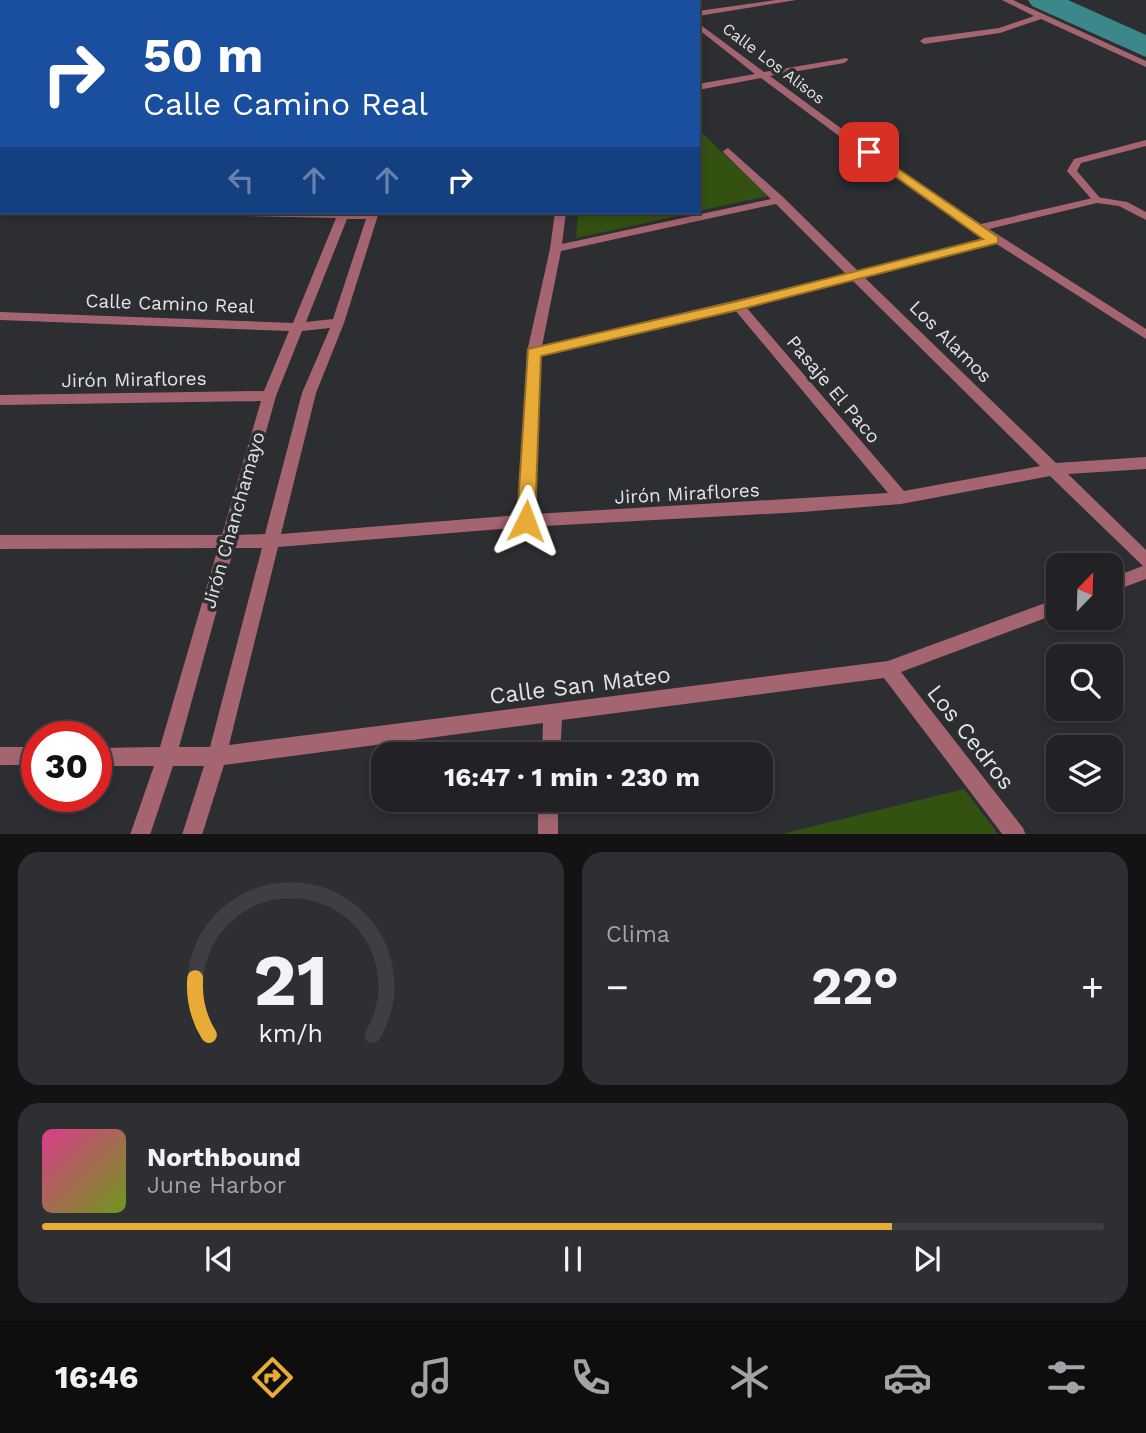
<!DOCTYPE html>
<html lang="es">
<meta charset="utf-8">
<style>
:root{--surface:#222226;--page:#2e2f32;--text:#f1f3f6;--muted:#a2a4a7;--line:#3f3f43;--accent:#e8ab37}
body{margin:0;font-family:"Work Sans",sans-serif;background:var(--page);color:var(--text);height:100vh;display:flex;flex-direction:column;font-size:26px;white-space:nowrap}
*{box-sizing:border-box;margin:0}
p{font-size:23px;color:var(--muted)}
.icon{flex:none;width:38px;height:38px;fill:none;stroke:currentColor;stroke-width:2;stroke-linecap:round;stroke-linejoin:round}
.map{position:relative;height:834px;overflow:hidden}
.details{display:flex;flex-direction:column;gap:18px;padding:18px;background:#131315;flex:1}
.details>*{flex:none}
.guide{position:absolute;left:0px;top:0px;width:700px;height:214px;box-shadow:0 4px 10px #0003,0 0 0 2px var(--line);background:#1a4fa0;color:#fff;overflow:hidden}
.needle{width:46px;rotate:23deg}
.buttons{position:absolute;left:1046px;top:553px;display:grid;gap:14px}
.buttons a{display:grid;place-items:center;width:77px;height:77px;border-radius:14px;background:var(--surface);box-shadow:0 4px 10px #0003,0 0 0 2px var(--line);font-size:35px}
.speed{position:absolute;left:21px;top:721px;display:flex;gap:14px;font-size:35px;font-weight:700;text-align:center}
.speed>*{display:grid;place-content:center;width:91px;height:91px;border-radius:50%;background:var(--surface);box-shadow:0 4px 10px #0003,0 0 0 2px var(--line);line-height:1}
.speed .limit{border:10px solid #d22;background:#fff;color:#111}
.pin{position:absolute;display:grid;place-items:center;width:60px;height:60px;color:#fff;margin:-30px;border-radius:14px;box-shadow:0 4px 10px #0006}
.me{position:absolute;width:77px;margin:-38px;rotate:3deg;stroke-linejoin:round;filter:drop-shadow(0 0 5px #0008)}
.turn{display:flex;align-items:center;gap:24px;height:147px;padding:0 28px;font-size:32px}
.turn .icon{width:91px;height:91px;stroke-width:2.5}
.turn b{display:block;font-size:49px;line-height:60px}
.lanes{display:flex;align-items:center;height:66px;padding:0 28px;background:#0003;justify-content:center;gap:35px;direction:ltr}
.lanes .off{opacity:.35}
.big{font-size:52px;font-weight:700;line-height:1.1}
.details .widget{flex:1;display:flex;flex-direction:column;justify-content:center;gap:10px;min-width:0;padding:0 24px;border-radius:21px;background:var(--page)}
.details .dial{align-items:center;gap:0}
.dial svg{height:182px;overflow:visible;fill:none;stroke:var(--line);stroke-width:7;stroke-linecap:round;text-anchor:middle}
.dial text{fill:var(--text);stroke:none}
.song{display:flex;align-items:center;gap:21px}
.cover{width:84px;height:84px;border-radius:10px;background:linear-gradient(135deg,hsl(330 70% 55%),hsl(80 70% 35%))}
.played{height:7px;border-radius:4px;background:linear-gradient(90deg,var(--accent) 80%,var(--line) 80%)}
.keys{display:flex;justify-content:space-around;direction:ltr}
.heat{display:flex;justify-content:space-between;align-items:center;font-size:38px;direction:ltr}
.details .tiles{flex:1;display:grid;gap:18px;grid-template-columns:1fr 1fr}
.widget:last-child{grid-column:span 2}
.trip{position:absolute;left:371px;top:742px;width:402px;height:70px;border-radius:21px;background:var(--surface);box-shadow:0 4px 10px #0003,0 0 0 2px var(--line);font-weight:700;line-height:70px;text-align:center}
.dock{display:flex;height:112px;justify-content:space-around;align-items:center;background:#0e0e0f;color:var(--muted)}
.dock .icon{width:49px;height:49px}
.dock .on{color:var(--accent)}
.dock b{font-size:32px;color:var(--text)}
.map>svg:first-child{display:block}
.green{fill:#335111}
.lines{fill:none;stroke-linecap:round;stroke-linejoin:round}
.river{fill:#3b878a;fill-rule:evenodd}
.service{fill:#a56570;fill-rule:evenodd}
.minor{fill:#a56570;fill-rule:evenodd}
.trunk{fill:#fdc5cd;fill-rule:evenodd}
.route{fill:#e8ab37;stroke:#976f24;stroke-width:2}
.labels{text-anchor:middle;stroke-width:7;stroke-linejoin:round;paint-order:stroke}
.far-street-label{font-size:16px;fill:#e2e3e6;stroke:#2d2e32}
.street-label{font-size:19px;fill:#e2e3e6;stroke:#2d2e32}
.near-street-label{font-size:23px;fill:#e2e3e6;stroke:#2d2e32}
</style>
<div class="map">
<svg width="1146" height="835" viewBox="0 0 1146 835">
<rect width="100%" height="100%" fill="#2d2e32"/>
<!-- green -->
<g class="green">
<polygon points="698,129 768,196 698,211"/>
<polygon points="578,212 696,212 576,238"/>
<polygon points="964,789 998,834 782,834"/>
</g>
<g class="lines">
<!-- river -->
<polygon class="river" points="1028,0 1068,0 1146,35 1146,57 1032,6"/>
<!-- service -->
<polygon class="service" points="1146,140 1146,146 1081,163 1077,171 1100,198 1100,202 1094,202 1067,171 1074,159"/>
<!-- minor -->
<g class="minor">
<polygon points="430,0 447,0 428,2"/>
<polygon points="666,0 674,0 675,2 667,2"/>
<polygon points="776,0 796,0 698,16 698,11"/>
<polygon points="1002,0 1013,0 1146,61 1146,67 1041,19 1000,33 924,44 920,41 924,38 999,28 1034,16"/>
<rect x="0" y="11" width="2" height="4"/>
<path d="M 698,23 L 764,72 L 847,58 L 848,60 L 844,63 L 770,76 L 865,146 L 981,224 L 1097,197 L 1127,202 L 1146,212 L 1146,220 L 1119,206 L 1097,203 L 989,229 L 1146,329 L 1146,339 L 995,243 L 864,277 L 1056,463 L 1146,457 L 1146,469 L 1068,474 L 1146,550 L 1146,579 L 1111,592 L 1111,578 L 1143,566 L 1050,476 L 901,504 L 802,512 L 526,527 L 278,547 L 229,745 L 888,661 L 1059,598 L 1059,613 L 901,672 L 1023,828 L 1026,835 L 1003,835 L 884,678 L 562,720 L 560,754 L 542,754 L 543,723 L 224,765 L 202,835 L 182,835 L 204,766 L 173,766 L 150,835 L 130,835 L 154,766 L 96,766 L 96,748 L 160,747 L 218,548 L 0,549 L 0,535 L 222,535 L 261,401 L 0,405 L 0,395 L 264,391 L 289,331 L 0,320 L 0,312 L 293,323 L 336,218 L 200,215 L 195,212 L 379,212 L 344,323 L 316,393 L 281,534 L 519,515 L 527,352 L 550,249 L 555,212 L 566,212 L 562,244 L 771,199 L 724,153 L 723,151 L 728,148 L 784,198 L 858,271 L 987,238 L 972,231 L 971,228 L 858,150 L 761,78 L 698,90 L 698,84 L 755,74 L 698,29 ZM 776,204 L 846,274 L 542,346 L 561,251 ZM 347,219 L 366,219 L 333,319 L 306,322 ZM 852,280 L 1040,466 L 904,491 L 746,307 ZM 735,310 L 888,493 L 534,514 L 540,355 ZM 330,328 L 302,393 L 265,534 L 237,535 L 276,396 L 302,331 ZM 234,548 L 262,548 L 210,747 L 179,747 Z"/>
<rect x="0" y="114" width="2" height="6"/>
<rect x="0" y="204" width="2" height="6"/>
<rect x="0" y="747" width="37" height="18"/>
<rect x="538" y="800" width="20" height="35"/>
</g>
<!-- trunk -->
<g class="trunk">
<polygon points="211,0 223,0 211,2"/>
<polygon points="0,194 2,194 0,203"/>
</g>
</g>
<!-- route -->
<polygon class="route" points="869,149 998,237 998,243 738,310 541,356 535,521 532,526 520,526 517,521 528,349 738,301 983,239 865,155 863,152"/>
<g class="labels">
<!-- far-street labels -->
<g class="far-street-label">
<text transform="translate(774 63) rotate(37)" y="6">Calle Los Alisos</text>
</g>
<!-- street labels -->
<g class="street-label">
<text transform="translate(170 303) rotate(2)" y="7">Calle Camino Real</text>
<text transform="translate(951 341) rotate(45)" y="7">Los Alamos</text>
<text transform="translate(134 379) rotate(-1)" y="7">Jirón Miraflores</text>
<text transform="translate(834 389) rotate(50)" y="7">Pasaje El Paco</text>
<text transform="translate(687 493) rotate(-3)" y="7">Jirón Miraflores</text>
<text transform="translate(233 520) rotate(-74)" y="7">Jirón Chanchamayo</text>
</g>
<!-- near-street labels -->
<g class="near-street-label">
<text transform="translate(580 685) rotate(-7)" y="8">Calle San Mateo</text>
<text transform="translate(971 737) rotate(52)" y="8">Los Cedros</text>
</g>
</g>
</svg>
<div class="buttons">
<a><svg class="needle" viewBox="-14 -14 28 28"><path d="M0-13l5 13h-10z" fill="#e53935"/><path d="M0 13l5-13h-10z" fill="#a2a4a7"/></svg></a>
<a><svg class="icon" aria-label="search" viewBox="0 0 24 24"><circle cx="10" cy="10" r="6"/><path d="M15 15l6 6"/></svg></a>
<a><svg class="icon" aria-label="layers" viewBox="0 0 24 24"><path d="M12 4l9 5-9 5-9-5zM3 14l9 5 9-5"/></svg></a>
</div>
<div class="speed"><div class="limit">30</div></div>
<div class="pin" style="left:869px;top:152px;background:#d93025"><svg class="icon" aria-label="arrive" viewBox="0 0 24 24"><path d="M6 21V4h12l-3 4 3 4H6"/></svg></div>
<svg class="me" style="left:526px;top:521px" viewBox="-20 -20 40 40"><path d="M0-17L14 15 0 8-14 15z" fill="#e8ab37" stroke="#fff" stroke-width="4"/></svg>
<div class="trip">16:47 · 1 min · 230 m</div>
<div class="guide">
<div class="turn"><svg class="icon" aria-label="right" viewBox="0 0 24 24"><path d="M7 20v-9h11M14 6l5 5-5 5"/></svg><div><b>50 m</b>Calle Camino Real</div></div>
<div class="lanes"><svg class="icon off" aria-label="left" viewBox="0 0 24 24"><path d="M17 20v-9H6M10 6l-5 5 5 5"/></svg><svg class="icon off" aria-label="ahead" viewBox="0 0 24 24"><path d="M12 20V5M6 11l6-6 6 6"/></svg><svg class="icon off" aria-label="ahead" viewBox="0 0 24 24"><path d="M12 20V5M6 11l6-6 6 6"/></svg><svg class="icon" aria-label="right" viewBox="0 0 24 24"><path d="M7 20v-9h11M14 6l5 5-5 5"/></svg></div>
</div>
</div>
<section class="details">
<div class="tiles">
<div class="widget dial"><svg viewBox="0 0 100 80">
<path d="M14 69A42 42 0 1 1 86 69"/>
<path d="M14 69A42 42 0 0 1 8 44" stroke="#e8ab37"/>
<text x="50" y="56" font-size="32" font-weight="700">21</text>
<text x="50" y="72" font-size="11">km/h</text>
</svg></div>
<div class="widget"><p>Clima</p>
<div class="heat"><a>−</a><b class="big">22°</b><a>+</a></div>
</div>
<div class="widget">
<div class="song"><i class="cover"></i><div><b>Northbound</b><p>June Harbor</p></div></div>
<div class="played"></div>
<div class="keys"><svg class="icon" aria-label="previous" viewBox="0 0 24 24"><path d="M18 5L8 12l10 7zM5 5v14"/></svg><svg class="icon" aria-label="pause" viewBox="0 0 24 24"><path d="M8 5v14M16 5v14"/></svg><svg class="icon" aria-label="next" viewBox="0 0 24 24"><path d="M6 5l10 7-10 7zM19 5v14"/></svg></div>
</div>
</div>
</section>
<nav class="dock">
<b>16:46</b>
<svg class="icon on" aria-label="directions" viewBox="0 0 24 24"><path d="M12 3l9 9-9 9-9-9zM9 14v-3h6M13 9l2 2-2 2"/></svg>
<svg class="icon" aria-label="music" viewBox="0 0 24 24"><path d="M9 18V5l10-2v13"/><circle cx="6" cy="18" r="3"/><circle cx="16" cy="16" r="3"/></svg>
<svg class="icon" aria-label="phone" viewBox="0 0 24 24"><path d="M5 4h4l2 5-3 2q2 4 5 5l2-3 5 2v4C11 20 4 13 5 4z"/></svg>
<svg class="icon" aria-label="climate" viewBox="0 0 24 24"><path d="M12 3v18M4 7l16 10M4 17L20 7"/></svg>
<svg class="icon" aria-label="car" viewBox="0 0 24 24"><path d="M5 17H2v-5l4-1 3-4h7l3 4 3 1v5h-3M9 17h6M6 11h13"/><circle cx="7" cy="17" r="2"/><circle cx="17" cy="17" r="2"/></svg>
<svg class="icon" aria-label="filters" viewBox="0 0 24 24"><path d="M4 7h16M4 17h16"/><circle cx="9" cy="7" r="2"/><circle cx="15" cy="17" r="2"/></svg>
</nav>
